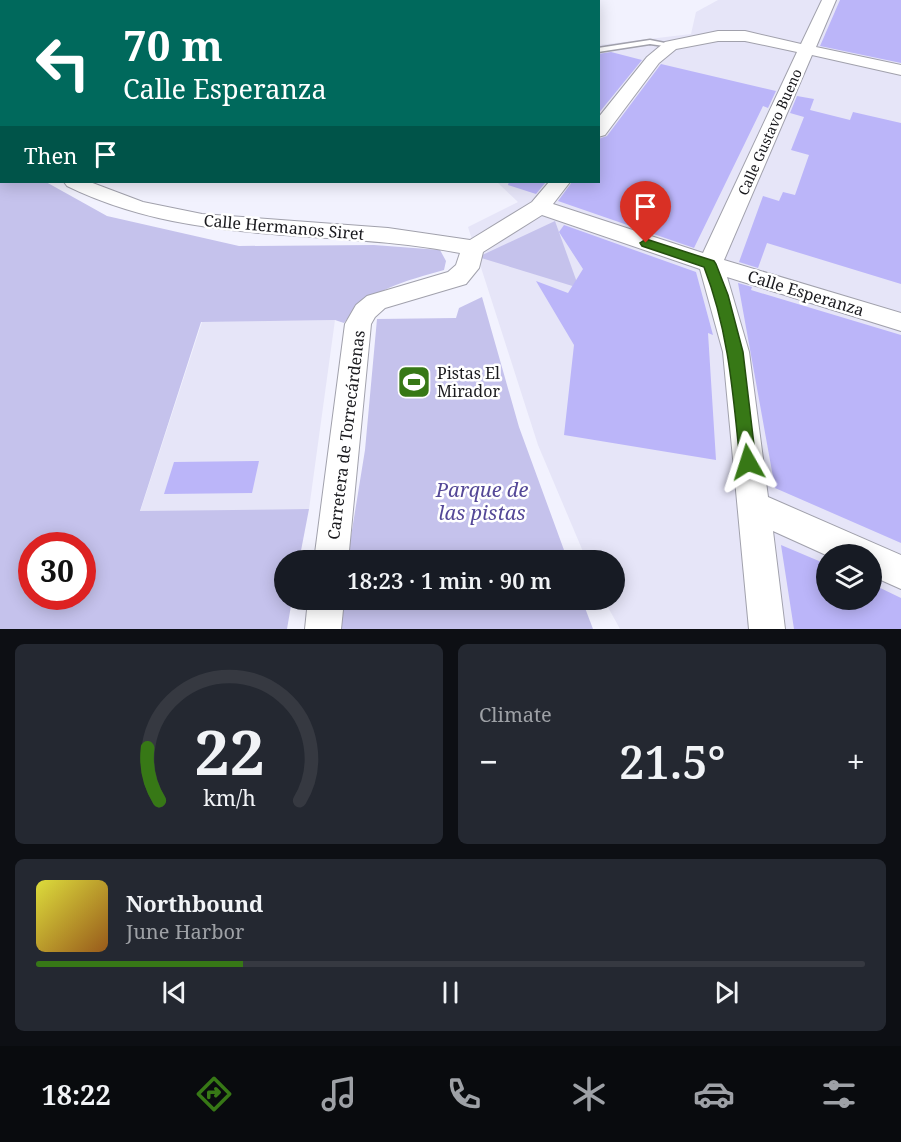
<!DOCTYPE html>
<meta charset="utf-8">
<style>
:root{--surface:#171b24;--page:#242831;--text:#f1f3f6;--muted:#9ea1a6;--line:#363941;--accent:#377816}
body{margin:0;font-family:"Noto Serif",serif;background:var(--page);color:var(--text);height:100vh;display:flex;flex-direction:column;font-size:22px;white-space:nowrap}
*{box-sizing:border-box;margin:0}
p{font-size:20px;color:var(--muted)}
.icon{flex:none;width:33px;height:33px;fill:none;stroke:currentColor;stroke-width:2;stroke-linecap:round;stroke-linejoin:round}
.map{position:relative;height:629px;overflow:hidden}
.drawer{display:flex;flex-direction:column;gap:15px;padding:15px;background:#0d0f14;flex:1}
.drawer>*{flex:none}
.hud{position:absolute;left:0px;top:0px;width:600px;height:183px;box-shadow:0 3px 15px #0003;background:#00695c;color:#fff;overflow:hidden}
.buttons{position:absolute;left:816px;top:544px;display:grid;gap:12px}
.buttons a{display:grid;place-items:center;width:66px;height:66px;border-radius:50%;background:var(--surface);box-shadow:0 3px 15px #0003;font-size:30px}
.speed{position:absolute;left:18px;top:532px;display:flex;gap:12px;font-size:30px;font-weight:700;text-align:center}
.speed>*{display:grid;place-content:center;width:78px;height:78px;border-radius:50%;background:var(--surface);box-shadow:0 3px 15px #0003;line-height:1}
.speed .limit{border:9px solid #d22;background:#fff;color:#111}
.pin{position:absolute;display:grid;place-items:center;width:51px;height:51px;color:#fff;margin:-62px -26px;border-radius:50% 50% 50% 0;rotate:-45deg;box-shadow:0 0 6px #0007}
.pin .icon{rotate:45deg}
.me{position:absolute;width:66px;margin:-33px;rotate:354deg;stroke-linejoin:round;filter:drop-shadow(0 0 4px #0008)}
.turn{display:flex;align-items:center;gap:21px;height:126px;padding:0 24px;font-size:27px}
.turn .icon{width:78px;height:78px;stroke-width:2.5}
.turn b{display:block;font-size:42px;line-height:51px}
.then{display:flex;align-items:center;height:57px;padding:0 24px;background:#0003;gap:12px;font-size:22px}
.big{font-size:45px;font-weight:600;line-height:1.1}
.drawer .card{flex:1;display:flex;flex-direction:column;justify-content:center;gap:9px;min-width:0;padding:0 21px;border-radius:9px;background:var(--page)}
.drawer .dial{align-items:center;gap:0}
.dial svg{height:156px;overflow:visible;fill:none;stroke:var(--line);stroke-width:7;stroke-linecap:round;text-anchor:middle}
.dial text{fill:var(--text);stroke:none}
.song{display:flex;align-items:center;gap:18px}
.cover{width:72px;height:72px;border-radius:9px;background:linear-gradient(135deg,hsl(60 70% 55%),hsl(30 70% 35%))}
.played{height:6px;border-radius:3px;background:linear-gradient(90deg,var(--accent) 25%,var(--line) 25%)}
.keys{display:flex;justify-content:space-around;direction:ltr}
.heat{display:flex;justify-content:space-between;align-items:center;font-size:33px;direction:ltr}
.drawer .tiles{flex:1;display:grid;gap:15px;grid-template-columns:1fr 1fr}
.card:last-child{grid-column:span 2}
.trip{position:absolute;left:274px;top:550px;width:351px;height:60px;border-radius:30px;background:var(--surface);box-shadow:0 3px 15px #0003;font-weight:600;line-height:60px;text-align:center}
.tabs{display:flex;height:96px;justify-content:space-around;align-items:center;background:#090b0e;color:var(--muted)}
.tabs .icon{width:42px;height:42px}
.tabs .current{color:var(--accent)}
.tabs b{font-size:27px;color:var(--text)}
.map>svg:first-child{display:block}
.built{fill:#e6e5f8;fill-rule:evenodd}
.green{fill:#c5c2ec;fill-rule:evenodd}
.building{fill:#bbb5f9}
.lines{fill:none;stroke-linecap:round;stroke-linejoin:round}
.service-casing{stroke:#a1a1ac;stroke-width:3}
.minor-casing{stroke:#a1a1ac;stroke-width:2}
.service{fill:#fff;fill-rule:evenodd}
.minor{fill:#fff;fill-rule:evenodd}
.route{fill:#377816;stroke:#244e0e;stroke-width:1.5}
.labels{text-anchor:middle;stroke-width:5;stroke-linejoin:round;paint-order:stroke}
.far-street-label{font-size:14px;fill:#1a1a1e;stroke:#fff}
.street-label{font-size:16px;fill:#1a1a1e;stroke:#fff}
.poi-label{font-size:16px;fill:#1a1a1e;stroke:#fff;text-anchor:start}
.near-park-label{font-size:20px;font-style:italic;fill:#544897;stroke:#fff}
</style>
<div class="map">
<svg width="901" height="629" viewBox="0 0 901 629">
<rect width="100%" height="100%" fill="#f2f2fe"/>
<!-- built -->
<g class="built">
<polygon points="31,0 588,0 28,2"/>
<path d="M 718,0 L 901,0 L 901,629 L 620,629 L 604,600 L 615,600 L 615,561 L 587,561 L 538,445 L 468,227 L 518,202 L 497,182 L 598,182 L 599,45 L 691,34 L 696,12 ZM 826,555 L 872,555 L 872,600 L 826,600 Z"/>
<polygon points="335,320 309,509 140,512 202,322"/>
</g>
<!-- green -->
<g class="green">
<path d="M 0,151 L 2,182 L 46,182 L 107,216 L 239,246 L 374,245 L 440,250 L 446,261 L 444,270 C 406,281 368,289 344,323 L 335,320 L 201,322 L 140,511 L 309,509 L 299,561 L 285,561 L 285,600 L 292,600 L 287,629 L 0,629 ZM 32,546 L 82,546 L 82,597 L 32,597 Z"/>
<polygon points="555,221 579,288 478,257"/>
<polygon points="482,297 519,427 568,561 347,561 365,450 377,319 456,318 459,308"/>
<polygon points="342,600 582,600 593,629 339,629"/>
</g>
<!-- building -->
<g class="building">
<polygon points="840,0 901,0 901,63 820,46"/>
<polygon points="611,52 642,60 598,114 598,54"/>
<polygon points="661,64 776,91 768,108 763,106 694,248 558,201 572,182 598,182 598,139 607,136"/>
<polygon points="797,96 814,99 810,110 850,120 853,112 901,123 901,284 767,243 758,268 739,262 763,196 779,201 783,192 795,195 809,155 791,150 804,117 790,113"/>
<polygon points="509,182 546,182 536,194 508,185"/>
<polygon points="564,225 696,272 713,335 708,333 716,460 564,435 574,345 536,281 568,293 583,269 559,232"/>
<polygon points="738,283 752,287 751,290 901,335 901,543 775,488"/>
<polygon points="259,461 252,493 164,494 174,462"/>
<polygon points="781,545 826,564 826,600 872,600 872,584 901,598 901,629 794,629"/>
</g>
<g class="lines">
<!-- service casing -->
<g class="service-casing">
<polygon id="service" points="650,40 675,45 671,47 650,44 598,52 598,48"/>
</g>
<!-- minor casing -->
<g class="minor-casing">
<g id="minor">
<polygon points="6,0 20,0 5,2"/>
<polygon points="223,0 237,0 222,2"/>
<polygon points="322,0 388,0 389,2 323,2"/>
<polygon points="509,0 527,0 508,2"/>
<polygon points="535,0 553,0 534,2"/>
<path d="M 822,0 L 836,0 L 816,47 L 901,65 L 901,75 L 812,55 L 724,260 L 901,313 L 901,331 L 727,277 L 749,352 L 768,497 L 901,555 L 901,589 L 872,576 L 872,555 L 826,555 L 773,531 L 785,629 L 749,629 L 723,352 L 700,269 L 542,215 L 483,252 L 479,268 L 466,284 L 385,308 L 375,317 L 371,324 L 348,561 L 314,561 L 345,324 L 356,305 L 367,296 L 448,272 L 456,265 L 460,253 C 325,227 194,248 67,186 L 64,182 L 90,182 L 143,202 L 202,214 L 388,228 L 470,240 L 532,202 L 549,182 L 570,182 L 553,204 L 703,253 L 797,52 L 745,41 L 718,41 L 676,49 L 659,63 L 605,135 L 598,137 L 598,118 L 647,57 L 665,42 L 718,31 L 745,31 L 801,44 Z"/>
<rect x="0" y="83" width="2" height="20"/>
<rect x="0" y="120" width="2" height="12"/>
<polygon points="308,600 344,600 341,629 305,629"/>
</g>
</g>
<!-- service -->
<use href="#service" class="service"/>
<!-- minor -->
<use href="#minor" class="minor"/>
</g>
<!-- route -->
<path class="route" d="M 646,239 L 714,261 L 716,264 L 728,295 L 743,352 L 756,462 L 754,467 L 748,469 L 742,467 L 740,462 C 733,394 729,332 704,267 L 642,246 L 640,243 Z"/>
<!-- icons -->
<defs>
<g id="stadium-square" transform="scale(1.725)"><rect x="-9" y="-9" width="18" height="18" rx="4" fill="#377816" stroke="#fff"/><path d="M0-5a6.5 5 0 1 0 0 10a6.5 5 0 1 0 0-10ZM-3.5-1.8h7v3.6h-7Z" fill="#fff"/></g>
</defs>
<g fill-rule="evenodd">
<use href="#stadium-square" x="414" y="382"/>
</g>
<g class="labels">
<!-- far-street labels -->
<g class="far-street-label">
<text transform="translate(770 132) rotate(-66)" y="5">Calle Gustavo Bueno</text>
</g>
<!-- street labels -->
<g class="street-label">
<text transform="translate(284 227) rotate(5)" y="6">Calle Hermanos Siret</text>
<text transform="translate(806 293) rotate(17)" y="6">Calle Esperanza</text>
<text transform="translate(346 435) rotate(-83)" y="6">Carretera de Torrecárdenas</text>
</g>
<!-- poi labels -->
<g class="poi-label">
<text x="437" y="379">Pistas El<tspan x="437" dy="18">Mirador</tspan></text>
</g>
<!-- near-park labels -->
<g class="near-park-label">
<text x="482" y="497">Parque de<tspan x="482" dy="23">las pistas</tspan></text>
</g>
</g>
</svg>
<div class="buttons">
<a><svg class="icon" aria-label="layers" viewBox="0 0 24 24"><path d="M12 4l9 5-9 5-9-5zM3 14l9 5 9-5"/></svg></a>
</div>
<div class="speed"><div class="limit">30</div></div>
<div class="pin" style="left:646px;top:243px;background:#d93025"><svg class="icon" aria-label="arrive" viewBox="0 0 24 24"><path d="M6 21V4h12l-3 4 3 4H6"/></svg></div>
<svg class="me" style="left:748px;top:462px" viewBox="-20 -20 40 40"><path d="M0-17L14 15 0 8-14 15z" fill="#377816" stroke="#fff" stroke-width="4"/></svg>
<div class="trip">18:23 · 1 min · 90 m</div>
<div class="hud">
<div class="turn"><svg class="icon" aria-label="left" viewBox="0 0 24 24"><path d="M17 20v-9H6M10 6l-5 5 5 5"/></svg><div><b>70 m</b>Calle Esperanza</div></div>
<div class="then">Then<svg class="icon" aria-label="arrive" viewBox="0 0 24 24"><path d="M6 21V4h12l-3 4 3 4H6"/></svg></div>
</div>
</div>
<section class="drawer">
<div class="tiles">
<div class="card dial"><svg viewBox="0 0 100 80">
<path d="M14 69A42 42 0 1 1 86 69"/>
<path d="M14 69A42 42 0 0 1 8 42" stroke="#377816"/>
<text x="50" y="56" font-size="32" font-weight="700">22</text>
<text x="50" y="72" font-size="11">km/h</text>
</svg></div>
<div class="card"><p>Climate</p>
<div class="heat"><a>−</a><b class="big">21.5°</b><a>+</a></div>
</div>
<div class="card">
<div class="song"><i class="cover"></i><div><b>Northbound</b><p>June Harbor</p></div></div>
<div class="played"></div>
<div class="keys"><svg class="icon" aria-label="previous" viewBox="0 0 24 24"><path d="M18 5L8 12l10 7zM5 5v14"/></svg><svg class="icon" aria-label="pause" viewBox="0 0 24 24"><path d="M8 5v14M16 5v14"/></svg><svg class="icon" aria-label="next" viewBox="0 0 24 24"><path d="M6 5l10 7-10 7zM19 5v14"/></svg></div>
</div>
</div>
</section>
<nav class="tabs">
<b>18:22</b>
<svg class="icon current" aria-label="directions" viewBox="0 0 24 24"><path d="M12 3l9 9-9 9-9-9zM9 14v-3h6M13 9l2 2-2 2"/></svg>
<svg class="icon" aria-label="music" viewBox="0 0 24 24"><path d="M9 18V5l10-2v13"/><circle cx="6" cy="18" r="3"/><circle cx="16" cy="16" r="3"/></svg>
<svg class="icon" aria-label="phone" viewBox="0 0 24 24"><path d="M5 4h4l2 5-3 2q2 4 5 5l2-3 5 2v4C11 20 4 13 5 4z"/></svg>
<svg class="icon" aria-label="climate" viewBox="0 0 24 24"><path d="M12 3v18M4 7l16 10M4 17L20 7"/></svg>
<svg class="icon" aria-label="car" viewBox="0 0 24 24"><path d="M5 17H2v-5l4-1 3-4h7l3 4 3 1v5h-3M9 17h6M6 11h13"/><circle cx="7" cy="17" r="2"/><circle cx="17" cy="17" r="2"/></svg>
<svg class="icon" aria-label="filters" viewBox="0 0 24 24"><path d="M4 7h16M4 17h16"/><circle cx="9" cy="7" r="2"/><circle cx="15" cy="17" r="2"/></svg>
</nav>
